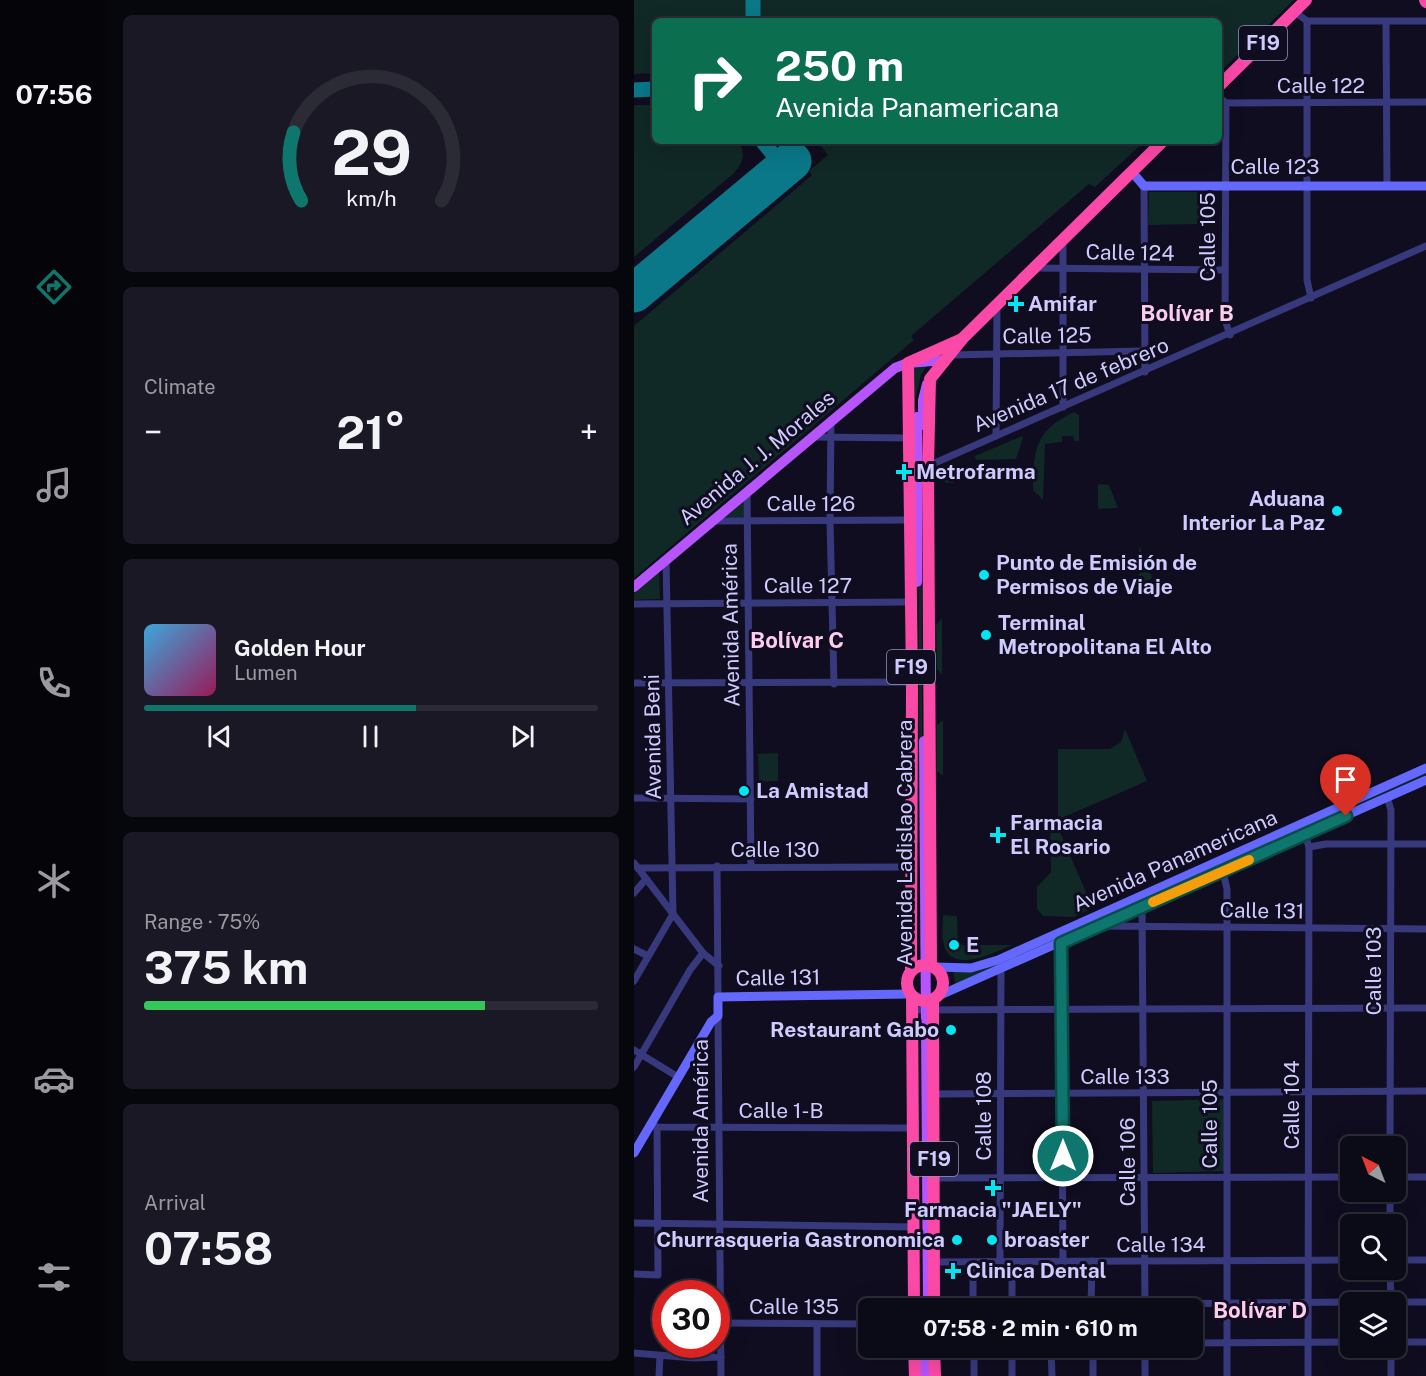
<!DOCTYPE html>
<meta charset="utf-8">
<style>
:root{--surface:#0b0a17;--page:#191824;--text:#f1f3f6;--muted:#9a9aa1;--line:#2b2b36;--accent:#0f766e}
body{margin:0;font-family:"Public Sans",sans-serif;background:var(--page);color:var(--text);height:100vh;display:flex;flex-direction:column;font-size:22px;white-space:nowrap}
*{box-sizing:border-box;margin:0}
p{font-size:20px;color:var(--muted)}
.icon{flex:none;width:33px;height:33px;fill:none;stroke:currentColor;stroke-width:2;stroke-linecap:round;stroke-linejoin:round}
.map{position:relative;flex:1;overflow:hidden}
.side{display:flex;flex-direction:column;gap:15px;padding:15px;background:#06060d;width:526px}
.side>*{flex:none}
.guide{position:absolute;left:18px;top:18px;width:570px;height:126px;border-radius:9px;box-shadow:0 6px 24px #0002,0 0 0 2px var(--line);background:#0b6e4f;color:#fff;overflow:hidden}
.needle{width:39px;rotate:318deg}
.tools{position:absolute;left:706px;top:1136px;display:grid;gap:12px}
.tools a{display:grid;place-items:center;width:66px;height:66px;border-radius:9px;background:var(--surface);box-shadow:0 6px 24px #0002,0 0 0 2px var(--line);font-size:30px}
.speed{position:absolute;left:18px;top:1280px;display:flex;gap:12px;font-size:30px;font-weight:700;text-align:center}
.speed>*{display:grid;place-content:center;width:78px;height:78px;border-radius:50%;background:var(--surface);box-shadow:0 6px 24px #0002,0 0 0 2px var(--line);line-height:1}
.speed .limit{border:9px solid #d22;background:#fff;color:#111}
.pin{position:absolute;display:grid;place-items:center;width:51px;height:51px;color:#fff;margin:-62px -26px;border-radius:50% 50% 50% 0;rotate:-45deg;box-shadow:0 0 6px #0007}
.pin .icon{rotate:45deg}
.me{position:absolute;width:66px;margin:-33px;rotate:0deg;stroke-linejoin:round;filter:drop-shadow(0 0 4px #0008)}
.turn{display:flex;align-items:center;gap:21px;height:126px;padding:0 24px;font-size:27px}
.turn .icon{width:78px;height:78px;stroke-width:2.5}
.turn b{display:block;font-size:42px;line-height:51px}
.big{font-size:45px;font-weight:700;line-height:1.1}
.side .tile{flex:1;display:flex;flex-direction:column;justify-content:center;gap:9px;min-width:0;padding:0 21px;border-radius:9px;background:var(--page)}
.side .dial{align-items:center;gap:0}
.dial svg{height:156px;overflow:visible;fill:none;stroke:var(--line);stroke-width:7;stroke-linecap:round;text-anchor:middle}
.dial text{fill:var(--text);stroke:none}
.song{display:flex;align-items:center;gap:18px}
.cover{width:72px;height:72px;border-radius:9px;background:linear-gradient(135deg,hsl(200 70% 55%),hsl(330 70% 35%))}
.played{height:6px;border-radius:3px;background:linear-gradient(90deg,var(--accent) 60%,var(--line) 60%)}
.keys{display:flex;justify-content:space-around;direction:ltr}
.heat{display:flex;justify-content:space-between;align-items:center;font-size:33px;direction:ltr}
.charge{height:9px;border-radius:4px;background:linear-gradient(90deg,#34c759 75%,var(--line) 0)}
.trip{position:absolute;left:224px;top:1298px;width:345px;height:60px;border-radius:9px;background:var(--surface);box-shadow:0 6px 24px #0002,0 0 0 2px var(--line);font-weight:700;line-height:60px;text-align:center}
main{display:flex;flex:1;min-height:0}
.tabs{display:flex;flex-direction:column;width:108px;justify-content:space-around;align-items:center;background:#040409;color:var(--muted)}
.tabs .icon{width:42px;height:42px}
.tabs .active{color:var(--accent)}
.tabs b{font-size:27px;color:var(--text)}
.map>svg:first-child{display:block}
.green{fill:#102826}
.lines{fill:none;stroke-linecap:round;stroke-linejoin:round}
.taxiway{stroke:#0a7888;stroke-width:15}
.runway{stroke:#0a7888;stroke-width:39}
.street{stroke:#38397d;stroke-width:7}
.secondary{stroke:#6468fc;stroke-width:9}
.primary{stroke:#b555fb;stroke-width:10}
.highway{stroke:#fb49a7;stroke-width:12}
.route-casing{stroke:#0a4d48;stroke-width:15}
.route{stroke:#0f766e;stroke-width:10}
.slow{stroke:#f59e0b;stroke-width:10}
.poi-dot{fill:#05e4f0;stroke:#0f0d1f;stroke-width:2}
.labels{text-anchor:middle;stroke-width:6;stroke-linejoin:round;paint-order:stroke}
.shield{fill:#0f0d1f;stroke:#9592bb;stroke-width:1.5}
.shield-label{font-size:20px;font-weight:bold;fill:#cfcbfe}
.street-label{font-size:21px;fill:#cfcbfe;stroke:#0f0d1f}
.poi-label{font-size:21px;font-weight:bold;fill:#cfcbfe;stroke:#0f0d1f;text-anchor:start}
.neighbourhood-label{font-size:22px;font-weight:bold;fill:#fecdee;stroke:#0f0d1f}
</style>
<main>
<nav class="tabs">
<b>07:56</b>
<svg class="icon active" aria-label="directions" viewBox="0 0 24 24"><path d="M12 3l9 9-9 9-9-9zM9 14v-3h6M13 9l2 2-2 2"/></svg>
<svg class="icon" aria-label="music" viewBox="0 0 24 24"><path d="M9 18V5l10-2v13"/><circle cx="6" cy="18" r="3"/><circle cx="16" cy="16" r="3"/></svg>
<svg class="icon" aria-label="phone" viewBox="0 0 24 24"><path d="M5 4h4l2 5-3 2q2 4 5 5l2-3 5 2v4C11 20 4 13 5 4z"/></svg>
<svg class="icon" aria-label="climate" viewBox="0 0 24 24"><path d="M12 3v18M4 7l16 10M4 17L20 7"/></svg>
<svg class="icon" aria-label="car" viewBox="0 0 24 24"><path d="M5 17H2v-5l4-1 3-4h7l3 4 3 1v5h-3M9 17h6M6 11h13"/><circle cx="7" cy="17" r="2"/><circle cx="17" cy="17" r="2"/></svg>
<svg class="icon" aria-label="filters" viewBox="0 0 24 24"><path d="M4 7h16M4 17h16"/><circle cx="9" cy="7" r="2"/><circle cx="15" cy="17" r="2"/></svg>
</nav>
<section class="side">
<div class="tile dial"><svg viewBox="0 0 100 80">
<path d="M14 69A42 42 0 1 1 86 69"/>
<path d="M14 69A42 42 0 0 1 10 34" stroke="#0f766e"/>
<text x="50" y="56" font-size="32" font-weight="700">29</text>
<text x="50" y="72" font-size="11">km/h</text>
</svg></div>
<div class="tile"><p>Climate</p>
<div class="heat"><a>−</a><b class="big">21°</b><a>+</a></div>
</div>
<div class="tile">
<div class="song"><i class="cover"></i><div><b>Golden Hour</b><p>Lumen</p></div></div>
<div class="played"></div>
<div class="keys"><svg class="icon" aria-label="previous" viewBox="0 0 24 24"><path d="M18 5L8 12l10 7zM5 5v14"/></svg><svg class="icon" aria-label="pause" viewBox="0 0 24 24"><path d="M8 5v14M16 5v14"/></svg><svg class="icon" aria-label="next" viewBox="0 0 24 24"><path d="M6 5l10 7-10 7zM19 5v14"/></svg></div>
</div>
<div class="tile"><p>Range · 75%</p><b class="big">375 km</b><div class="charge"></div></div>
<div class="tile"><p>Arrival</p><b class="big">07:58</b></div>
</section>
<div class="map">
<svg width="792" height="1376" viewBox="0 0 792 1376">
<rect width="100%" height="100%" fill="#0f0d1f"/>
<!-- green -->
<g class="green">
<polygon points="0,0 660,0 585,73 585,21 21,21 21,73 0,74"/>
<path d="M 0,105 L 21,105 L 21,141 L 105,141 C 112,154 109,164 99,174 L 0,257 Z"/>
<polygon points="183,141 511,141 461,187 455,184 277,336 280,340 0,578 0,326 178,175 175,171 194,155"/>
<polygon points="515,192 567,192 567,224 514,225"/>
<polygon points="288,366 293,366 287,375 280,405 280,368"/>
<polygon points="284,400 287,400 289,949 286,949"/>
<path d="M 440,412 L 445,415 L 445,441 L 440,441 L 439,436 L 428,436 L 428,442 L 411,444 L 409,500 L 399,490 C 399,451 401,430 440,412 Z"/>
<polygon points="388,436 389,438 382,459 342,460 341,456"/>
<polygon points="320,465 320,483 307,482 307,472"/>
<polygon points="464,484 475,485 484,508 464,509"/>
<polygon points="110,500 110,518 91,517"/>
<polygon points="505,546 518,577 514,584 505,587"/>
<polygon points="25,571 26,599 0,600 0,593"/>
<polygon points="308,618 308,675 303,669 302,625"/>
<polygon points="309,720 309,776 303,771 303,725"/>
<polygon points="491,729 513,781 421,821 459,908 440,917 409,916 403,909 403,887 417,872 416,823 424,816 424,749 476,749 487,742"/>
<polygon points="144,753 144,781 125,782 124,754"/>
<polygon points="791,771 791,775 322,986 319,972 332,972"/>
<path d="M 309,915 L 323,916 L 324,945 L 378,945 C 361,952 318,975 310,945 C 307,936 309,925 309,915 Z"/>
<polygon points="590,1099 591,1171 519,1173 518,1101"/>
</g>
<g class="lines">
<!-- taxiway -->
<g class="taxiway">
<polyline points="119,0 119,21"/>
<polyline points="0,90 21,89"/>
<polyline points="128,141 150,167"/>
</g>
<!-- runway -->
<polyline class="runway" points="0,293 158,161"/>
<!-- street -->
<g class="street">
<polyline points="661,12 673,21 792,21"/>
<polyline points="673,21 673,280 677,298"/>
<polyline points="752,22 753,186"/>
<polyline points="585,97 592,103 792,102"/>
<polyline points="592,103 591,320 596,335"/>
<polyline points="510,186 511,372"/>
<polyline points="429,241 429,407"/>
<polyline points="400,268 591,270"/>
<polyline points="317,355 509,351"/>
<polyline points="197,420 196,521 200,684"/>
<polyline points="362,436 363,306"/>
<polyline points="179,437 275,438"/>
<polyline points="294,466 792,246"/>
<polyline points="113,491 117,867"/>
<polyline points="79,521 276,520"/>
<polyline points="0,604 277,602"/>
<polyline points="0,683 278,682"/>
<polyline points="753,797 757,810 756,1146"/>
<polyline points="0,798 117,799"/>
<polyline points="671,835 675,847 674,1376"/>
<polyline points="675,847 692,844 792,844"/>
<polyline points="0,863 69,953 85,966"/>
<polyline points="83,866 84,997"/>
<polyline points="4,868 277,867"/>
<polyline points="589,872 593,889 593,1376"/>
<polyline points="0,893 12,879"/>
<polyline points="508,907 511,1308"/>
<polyline points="464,926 792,929"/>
<polyline points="427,943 429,1261"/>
<polyline points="0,949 14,956"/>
<polyline points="0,981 39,914 32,560"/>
<polyline points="278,1010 792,1008"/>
<polyline points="84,1016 87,1376"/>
<polyline points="0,1050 44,1077"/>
<polyline points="0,1067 56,970 69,953"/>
<polyline points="299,1094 792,1091"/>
<polyline points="16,1124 23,1127 279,1128"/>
<polyline points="762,1177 792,1177"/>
<polyline points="300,1178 717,1177"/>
<polyline points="0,1223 280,1227"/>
<polyline points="756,1224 756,1191"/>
<polyline points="762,1260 792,1260"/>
<polyline points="300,1262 717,1260"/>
<polyline points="339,1262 339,1308"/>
<polyline points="366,1262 367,971"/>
<polyline points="378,1262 378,1308"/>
<polyline points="756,1269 757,1302"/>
<polyline points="0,1274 24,1275 23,1127"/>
<polyline points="762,1302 792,1302"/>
<polyline points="511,1304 717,1302"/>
<polyline points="457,1308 458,1261"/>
<polyline points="86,1323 234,1324"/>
<polyline points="183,1324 183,1376"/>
<polyline points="762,1342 792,1342"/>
<polyline points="558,1343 717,1342"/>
<polyline points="378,1347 378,1376"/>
<polyline points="417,1347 418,1376"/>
<polyline points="459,1347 459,1376"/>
<polyline points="511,1347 511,1376"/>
<polyline points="757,1347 757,1376"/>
<polyline points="0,1353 60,1358 87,1357"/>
<polyline points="25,1376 26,1356"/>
<polyline points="340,1376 340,1347"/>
</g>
<!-- secondary -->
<g class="secondary">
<polyline points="498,172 510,186 792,186"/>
<polyline points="301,967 337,968 364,960 792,768"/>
<polyline points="302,997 792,780"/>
<polyline points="0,1153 77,1022 84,1016 84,997 276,994"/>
</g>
<!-- primary -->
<g class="primary">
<polyline points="289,425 289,400 293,384"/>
<polyline points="283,582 283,417"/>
<polyline points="0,587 261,368 274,363 311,360"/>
<polyline points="290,741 294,1308"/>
<polyline points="294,1347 294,1376"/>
<polyline points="287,1356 287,1376"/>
</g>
<!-- highway -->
<g class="highway">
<polyline points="791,0 792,2"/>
<polyline points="585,86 672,0"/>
<circle cx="291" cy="983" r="18"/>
<polyline points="297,965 294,466 296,379 329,338 529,141"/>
<polyline points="277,971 278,682 274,363 328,339"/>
<polyline points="278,996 280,1308"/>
<polyline points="299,999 300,1308"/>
<polyline points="280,1347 281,1376"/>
<polyline points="300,1347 301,1376"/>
</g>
</g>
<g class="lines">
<!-- route casing -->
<g class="route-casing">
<polyline id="route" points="429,1156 427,943 712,816"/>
</g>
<!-- route -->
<use href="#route" class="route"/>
<!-- slow -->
<polyline class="slow" points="519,902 615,860"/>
</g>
<!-- markers -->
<g class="poi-dot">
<path d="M379 295h6v6h6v6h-6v6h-6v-6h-6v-6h6z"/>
<path d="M267 463h6v6h6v6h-6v6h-6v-6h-6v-6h6z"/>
<circle cx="703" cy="511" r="6"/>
<circle cx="350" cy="575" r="6"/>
<circle cx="352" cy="635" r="6"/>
<circle cx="110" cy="791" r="6"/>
<path d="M361 826h6v6h6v6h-6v6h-6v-6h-6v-6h6z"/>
<circle cx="320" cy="945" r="6"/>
<circle cx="317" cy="1030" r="6"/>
<path d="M356 1179h6v6h6v6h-6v6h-6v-6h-6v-6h6z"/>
<circle cx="323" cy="1240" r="6"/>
<circle cx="358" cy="1240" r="6"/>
<path d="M316 1262h6v6h6v6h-6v6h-6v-6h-6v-6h6z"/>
</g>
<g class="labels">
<!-- shield labels -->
<g class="shield">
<rect x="605" y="26" width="48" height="34" rx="4.5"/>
<rect x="253" y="650" width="48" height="34" rx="4.5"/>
<rect x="276" y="1142" width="48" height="34" rx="4.5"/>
</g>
<g class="shield-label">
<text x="629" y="50">F19</text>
<text x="277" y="674">F19</text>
<text x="300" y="1166">F19</text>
</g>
<!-- street labels -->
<g class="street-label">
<text x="687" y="93">Calle 122</text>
<text x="641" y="174">Calle 123</text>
<text transform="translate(574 237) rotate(-90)" y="7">Calle 105</text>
<text transform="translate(496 253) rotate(1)" y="7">Calle 124</text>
<text transform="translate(413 336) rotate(-1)" y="7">Calle 125</text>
<text transform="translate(437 385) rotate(-23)" y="7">Avenida 17 de febrero</text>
<text transform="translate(123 458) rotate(-40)" y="7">Avenida J. J. Morales</text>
<text x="177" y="511">Calle 126</text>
<text x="174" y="593">Calle 127</text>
<text transform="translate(97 625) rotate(-91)" y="7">Avenida América</text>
<text transform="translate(19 737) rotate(-91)" y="7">Avenida Beni</text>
<text transform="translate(271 843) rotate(-90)" y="7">Avenida Ladislao Cabrera</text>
<text x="141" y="857">Calle 130</text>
<text transform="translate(541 861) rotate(-24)" y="7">Avenida Panamericana</text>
<text transform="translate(628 911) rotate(1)" y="7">Calle 131</text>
<text transform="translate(740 971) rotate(-90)" y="7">Calle 103</text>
<text transform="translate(144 978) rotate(-1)" y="7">Calle 131</text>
<text x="491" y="1084">Calle 133</text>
<text transform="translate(658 1105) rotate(-90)" y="7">Calle 104</text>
<text x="147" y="1118">Calle 1-B</text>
<text transform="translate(350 1116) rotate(-90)" y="7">Calle 108</text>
<text transform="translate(67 1121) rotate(-90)" y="7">Avenida América</text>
<text transform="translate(576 1124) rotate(-90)" y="7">Calle 105</text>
<text transform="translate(494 1162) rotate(-90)" y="7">Calle 106</text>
<text x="527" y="1252">Calle 134</text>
<text x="160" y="1314">Calle 135</text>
</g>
<!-- poi labels -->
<g class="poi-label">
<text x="394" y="311">Amifar</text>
<text x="282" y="479">Metrofarma</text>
<text x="691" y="506" text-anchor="end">Aduana<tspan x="691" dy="24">Interior La Paz</tspan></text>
<text x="362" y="570">Punto de Emisión de<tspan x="362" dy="24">Permisos de Viaje</tspan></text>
<text x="364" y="630">Terminal<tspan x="364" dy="24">Metropolitana El Alto</tspan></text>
<text x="122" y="798">La Amistad</text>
<text x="376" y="830">Farmacia<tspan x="376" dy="24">El Rosario</tspan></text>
<text x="332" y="952">E</text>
<text x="305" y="1037" text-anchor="end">Restaurant Gabo</text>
<text x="359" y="1217" text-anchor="middle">Farmacia "JAELY"</text>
<text x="311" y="1247" text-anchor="end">Churrasqueria Gastronomica</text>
<text x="370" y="1247">broaster</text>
<text x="332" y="1278">Clinica Dental</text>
</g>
<!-- neighbourhood labels -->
<g class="neighbourhood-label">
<text x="553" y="321">Bolívar B</text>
<text x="163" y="648">Bolívar C</text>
<text x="626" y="1318">Bolívar D</text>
</g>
</g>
</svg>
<div class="tools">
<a><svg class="needle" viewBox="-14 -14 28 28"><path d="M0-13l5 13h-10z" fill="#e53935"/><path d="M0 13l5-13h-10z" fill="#9a9aa1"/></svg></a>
<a><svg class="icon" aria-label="search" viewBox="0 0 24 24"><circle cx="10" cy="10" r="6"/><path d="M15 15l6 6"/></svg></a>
<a><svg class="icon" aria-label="layers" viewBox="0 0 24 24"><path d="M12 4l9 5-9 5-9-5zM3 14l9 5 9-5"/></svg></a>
</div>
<div class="speed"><div class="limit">30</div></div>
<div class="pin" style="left:712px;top:816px;background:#d93025"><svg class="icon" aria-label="arrive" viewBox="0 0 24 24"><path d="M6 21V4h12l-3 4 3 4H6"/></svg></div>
<svg class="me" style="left:429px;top:1156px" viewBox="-20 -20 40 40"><circle r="17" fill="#0f766e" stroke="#fff" stroke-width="3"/><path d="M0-11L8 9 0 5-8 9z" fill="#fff"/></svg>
<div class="trip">07:58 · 2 min · 610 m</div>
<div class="guide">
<div class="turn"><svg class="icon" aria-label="right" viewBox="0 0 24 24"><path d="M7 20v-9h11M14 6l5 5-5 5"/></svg><div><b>250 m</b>Avenida Panamericana</div></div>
</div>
</div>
</main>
